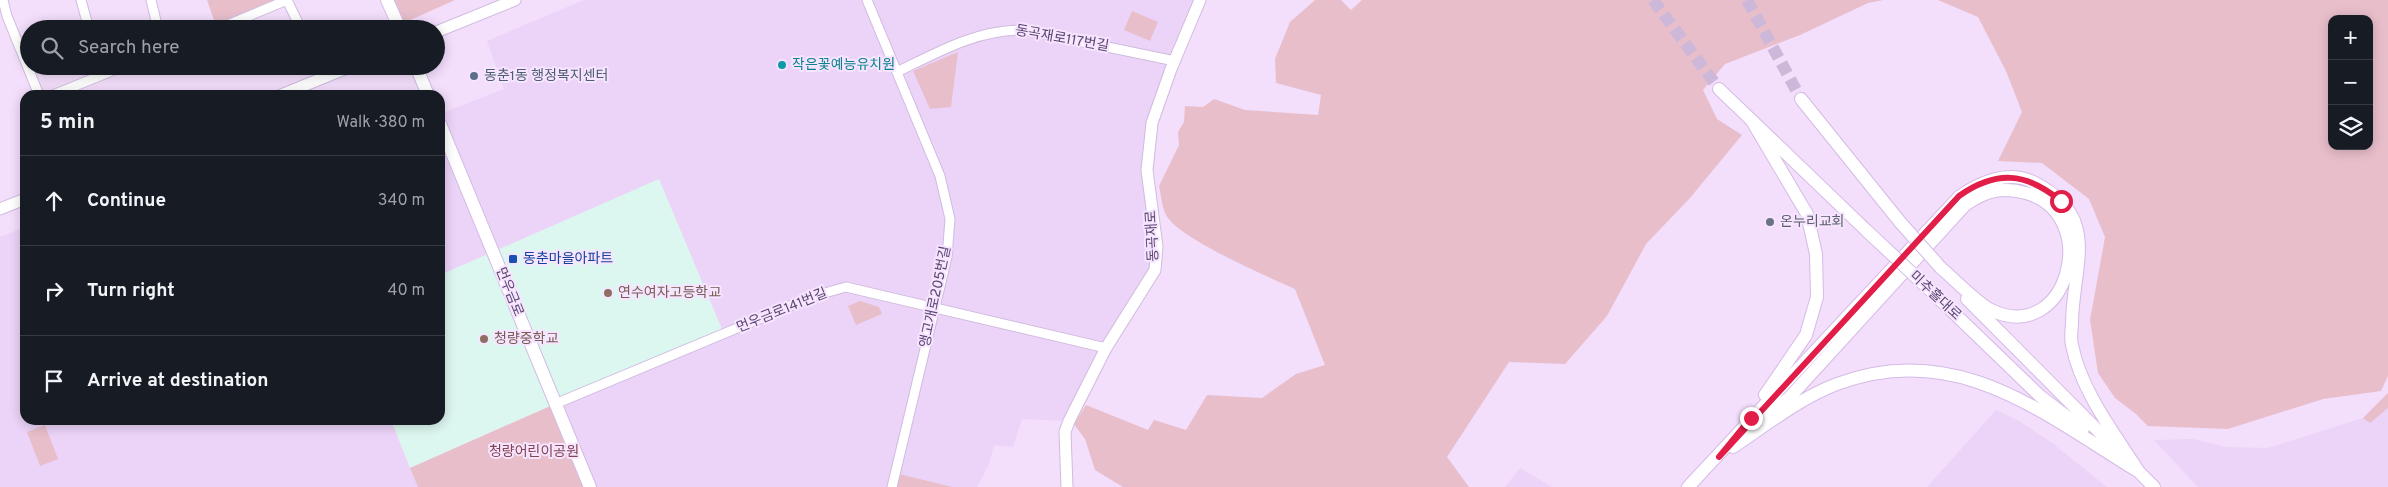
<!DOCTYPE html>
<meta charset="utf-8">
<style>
:root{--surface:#171b24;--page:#242831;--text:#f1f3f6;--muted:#9ea1a6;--line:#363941}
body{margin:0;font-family:Overpass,"Noto Sans KR",sans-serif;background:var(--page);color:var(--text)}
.controls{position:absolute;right:15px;top:15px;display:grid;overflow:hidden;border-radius:10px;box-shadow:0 2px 12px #0003}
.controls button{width:45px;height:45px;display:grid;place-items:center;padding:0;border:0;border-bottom:1px solid var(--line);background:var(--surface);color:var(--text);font:25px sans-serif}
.stop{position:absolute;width:15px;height:15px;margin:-11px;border:4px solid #e11d48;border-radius:50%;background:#fff}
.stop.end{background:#e11d48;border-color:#fff;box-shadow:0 1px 5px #0008}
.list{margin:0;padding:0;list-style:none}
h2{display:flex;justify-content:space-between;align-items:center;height:65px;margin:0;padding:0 20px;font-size:21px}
h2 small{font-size:16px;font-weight:400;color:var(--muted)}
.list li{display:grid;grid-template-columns:32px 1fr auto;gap:15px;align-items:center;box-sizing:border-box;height:90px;padding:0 20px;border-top:1px solid var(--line)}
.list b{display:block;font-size:19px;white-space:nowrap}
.list em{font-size:16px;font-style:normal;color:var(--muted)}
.icon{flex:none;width:28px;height:28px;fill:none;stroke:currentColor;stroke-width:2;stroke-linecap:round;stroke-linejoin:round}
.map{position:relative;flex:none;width:2388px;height:487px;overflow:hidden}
.search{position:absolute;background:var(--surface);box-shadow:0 2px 12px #0003;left:20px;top:20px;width:425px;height:55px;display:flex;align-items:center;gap:12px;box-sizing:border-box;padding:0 18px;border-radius:28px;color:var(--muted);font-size:19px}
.panel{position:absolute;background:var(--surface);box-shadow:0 2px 12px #0003;left:20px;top:90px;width:425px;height:335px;border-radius:15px}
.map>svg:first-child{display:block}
.residential{fill:#ecd3f8}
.education{fill:#dcf7f0}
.green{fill:#e8becb;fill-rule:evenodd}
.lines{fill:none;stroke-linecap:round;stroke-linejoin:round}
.secondary-tunnel{stroke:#cdb8d9;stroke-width:12;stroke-dasharray:12 6;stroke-linecap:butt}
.minor-casing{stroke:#d0bbdf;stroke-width:11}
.tertiary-casing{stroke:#d0bbdf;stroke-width:13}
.secondary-casing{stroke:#d4bbe6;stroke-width:14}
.minor{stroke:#fff;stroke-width:9}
.tertiary{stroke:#fff;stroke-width:11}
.secondary{stroke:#fff;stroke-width:12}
.secondary-bridge-casing{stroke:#d4bbe6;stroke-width:14;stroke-linecap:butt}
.secondary-bridge{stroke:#fff;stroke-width:12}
.route{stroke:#e11d48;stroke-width:6}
.culture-dot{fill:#0f9aa8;stroke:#f7e4ff;stroke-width:2}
.service-dot{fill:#5c6f8a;stroke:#f7e4ff;stroke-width:2}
.worship-dot{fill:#6b7280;stroke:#f7e4ff;stroke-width:2}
.transit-dot{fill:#1a4fb4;stroke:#f7e4ff;stroke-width:2}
.education-dot{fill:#8d6e63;stroke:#f7e4ff;stroke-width:2}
.labels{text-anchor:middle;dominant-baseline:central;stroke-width:4;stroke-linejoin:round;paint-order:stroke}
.street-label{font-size:14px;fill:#5a4771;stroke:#f7e4ff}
.culture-label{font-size:14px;fill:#0d838f;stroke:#f7e4ff;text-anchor:start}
.service-label{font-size:14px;fill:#4e5e75;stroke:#f7e4ff;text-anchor:start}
.worship-label{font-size:14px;fill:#5b616d;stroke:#f7e4ff;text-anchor:start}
.transit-label{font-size:14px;fill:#164399;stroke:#f7e4ff;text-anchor:start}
.education-label{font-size:14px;fill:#785e54;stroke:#f7e4ff;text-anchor:start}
.park-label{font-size:14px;fill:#834550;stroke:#f7e4ff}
</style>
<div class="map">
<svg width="2388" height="487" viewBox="0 0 2388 487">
<rect width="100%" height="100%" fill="#f3defc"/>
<path class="residential" d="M584,0H1200L1152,123L1147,170L1155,270L1069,421L1022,419L1013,447L994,445L989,464L977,487H589L493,253L440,275V114L504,89L487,41Z
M25,227V420H391L418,487H0V237Z
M2388,393V487H2198L2154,440L2193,439L2226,447L2268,448L2363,418Z
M1996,410L2019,421L2052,443L2107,487H1927Z
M1520,468L1552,487H1505Z"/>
<path class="education" d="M659,179L724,334L555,404L410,468L391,420H440V275Z"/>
<path class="green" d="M207,0H287L217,29Z
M387,0H455L399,25Z
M1315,0H1341L1351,10L1362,0H1883L1868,3L1800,35L1725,64L1703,90L1717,119L1742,135L1690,198L1646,244L1607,316L1565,364L1509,362L1447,457L1469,487H1123L1095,470L1085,439L1074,424L1086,405L1148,430L1154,420L1186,430L1207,395L1262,398L1296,374L1325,365L1295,289C1269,277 1179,239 1166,215C1162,207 1161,195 1159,186L1179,145L1178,132L1184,122L1185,106L1203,107L1214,99L1245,110L1318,115L1321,95L1276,83L1275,59L1290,22Z
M1938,0H2388V376L2381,391L2323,399L2228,429L2148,426L2136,414L2115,398L2098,373L2090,320L2105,237L2089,199L2042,163L1998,161L2022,112L2006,71L1978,17ZM2332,19H2369V146H2332Z
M1132,11L1158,22L1150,41L1124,30Z
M958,52L951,107L930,109L913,71Z
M860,301L879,307L882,314L856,325L848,306Z
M2388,393V408L2370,423L2363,418Z
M555,404L590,487H418L410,468Z
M45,425L58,459L40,466L27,432Z
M895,473L952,487H892Z"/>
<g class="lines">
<path class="secondary-tunnel" d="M1653,0L1719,89
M1747,0L1801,99"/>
<defs>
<path id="minor" d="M3,0L7,16L39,95
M81,0L89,29
M151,0L158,29
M287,0L301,29
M867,0L940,176L950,219L947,257L892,487
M218,29L287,0
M320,66L326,77
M897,72C938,52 978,29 1025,30L1175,61
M53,95L124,66
M555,404L814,296L846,287L1106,348"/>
<path id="tertiary" d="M436,32L515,0
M281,95L352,66
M0,209L25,199
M1067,487L1065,432L1069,421L1106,348L1155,270L1157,247L1147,170L1152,123L1171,69L1200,0"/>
<path id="secondary" d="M387,0L400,29
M416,66L428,95
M1719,89L1868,232
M1801,99L1900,222
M1752,121L1807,214L1816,254L1817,297L1806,335L1765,395
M440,124L590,487
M1931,291L2040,396L2083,429
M1967,299L2154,487
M1753,428L1789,398L1965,205C1985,191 2002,186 2026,193C2103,214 2068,347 1991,310C1977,303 1954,279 1941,268
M1733,447C1766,425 1800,398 1837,384C1955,340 2040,411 2136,470
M1688,487L1959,197C1980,182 2008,170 2033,182C2102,216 2073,264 2072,322C2072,329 2070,338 2072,345C2081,391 2114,433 2139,472"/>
</defs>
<use href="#minor" class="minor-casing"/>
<use href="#tertiary" class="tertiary-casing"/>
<use href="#secondary" class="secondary-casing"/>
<use href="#minor" class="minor"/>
<use href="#tertiary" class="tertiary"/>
<use href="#secondary" class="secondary"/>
<defs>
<path id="secondary-bridge" d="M1900,222L1941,268
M1868,232L1931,291"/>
</defs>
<use href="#secondary-bridge" class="secondary-bridge-casing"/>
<use href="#secondary-bridge" class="secondary-bridge"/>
</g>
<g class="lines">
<path class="route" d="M1751,418L1719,457L1959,196C1996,170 2026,172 2061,201"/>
</g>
<circle class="culture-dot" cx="782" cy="65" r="5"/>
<circle class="service-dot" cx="474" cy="76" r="5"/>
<circle class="worship-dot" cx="1770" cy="222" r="5"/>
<rect class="transit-dot" x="508" y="254" width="10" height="10" rx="2.5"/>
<g class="education-dot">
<circle cx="608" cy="293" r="5"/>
<circle cx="484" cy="339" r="5"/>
</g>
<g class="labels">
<g class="street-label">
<text transform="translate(1062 39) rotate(10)">동곡재로117번길</text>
<text transform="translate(1153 236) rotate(-93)">동곡재로</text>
<text transform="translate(509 292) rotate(68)">먼우금로</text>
<text transform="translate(1935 296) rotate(43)">미추홀대로</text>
<text transform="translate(936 297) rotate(-78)">앵고개로205번길</text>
<text transform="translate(782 311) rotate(-22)">먼우금로141번길</text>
</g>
<g class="culture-label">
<text x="792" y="65">작은꽃예능유치원</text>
</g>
<g class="service-label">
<text x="484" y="76">동춘1동 행정복지센터</text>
</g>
<g class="worship-label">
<text x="1780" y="222">온누리교회</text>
</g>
<g class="transit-label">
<text x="523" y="259">동춘마을아파트</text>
</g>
<g class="education-label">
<text x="618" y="293">연수여자고등학교</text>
<text x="494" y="339">청량중학교</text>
</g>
<g class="park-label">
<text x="534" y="452">청량어린이공원</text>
</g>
</g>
</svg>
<div class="controls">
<button>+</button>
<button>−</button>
<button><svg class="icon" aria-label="layers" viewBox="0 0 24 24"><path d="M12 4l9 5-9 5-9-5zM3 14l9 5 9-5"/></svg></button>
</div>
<div class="stop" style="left:2061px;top:201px"></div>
<div class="stop end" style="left:1751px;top:418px"></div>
<div class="search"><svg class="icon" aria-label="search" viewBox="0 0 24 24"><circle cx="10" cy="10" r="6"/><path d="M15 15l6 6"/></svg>Search here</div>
<section class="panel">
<h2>5 min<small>Walk · 380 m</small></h2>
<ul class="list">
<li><svg class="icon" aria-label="ahead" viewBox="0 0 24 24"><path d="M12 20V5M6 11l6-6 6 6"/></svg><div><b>Continue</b></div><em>340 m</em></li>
<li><svg class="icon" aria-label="right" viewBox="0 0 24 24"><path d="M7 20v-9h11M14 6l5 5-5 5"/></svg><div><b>Turn right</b></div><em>40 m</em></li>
<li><svg class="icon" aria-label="arrive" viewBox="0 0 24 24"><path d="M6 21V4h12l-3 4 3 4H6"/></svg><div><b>Arrive at destination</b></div></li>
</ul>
</section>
</div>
